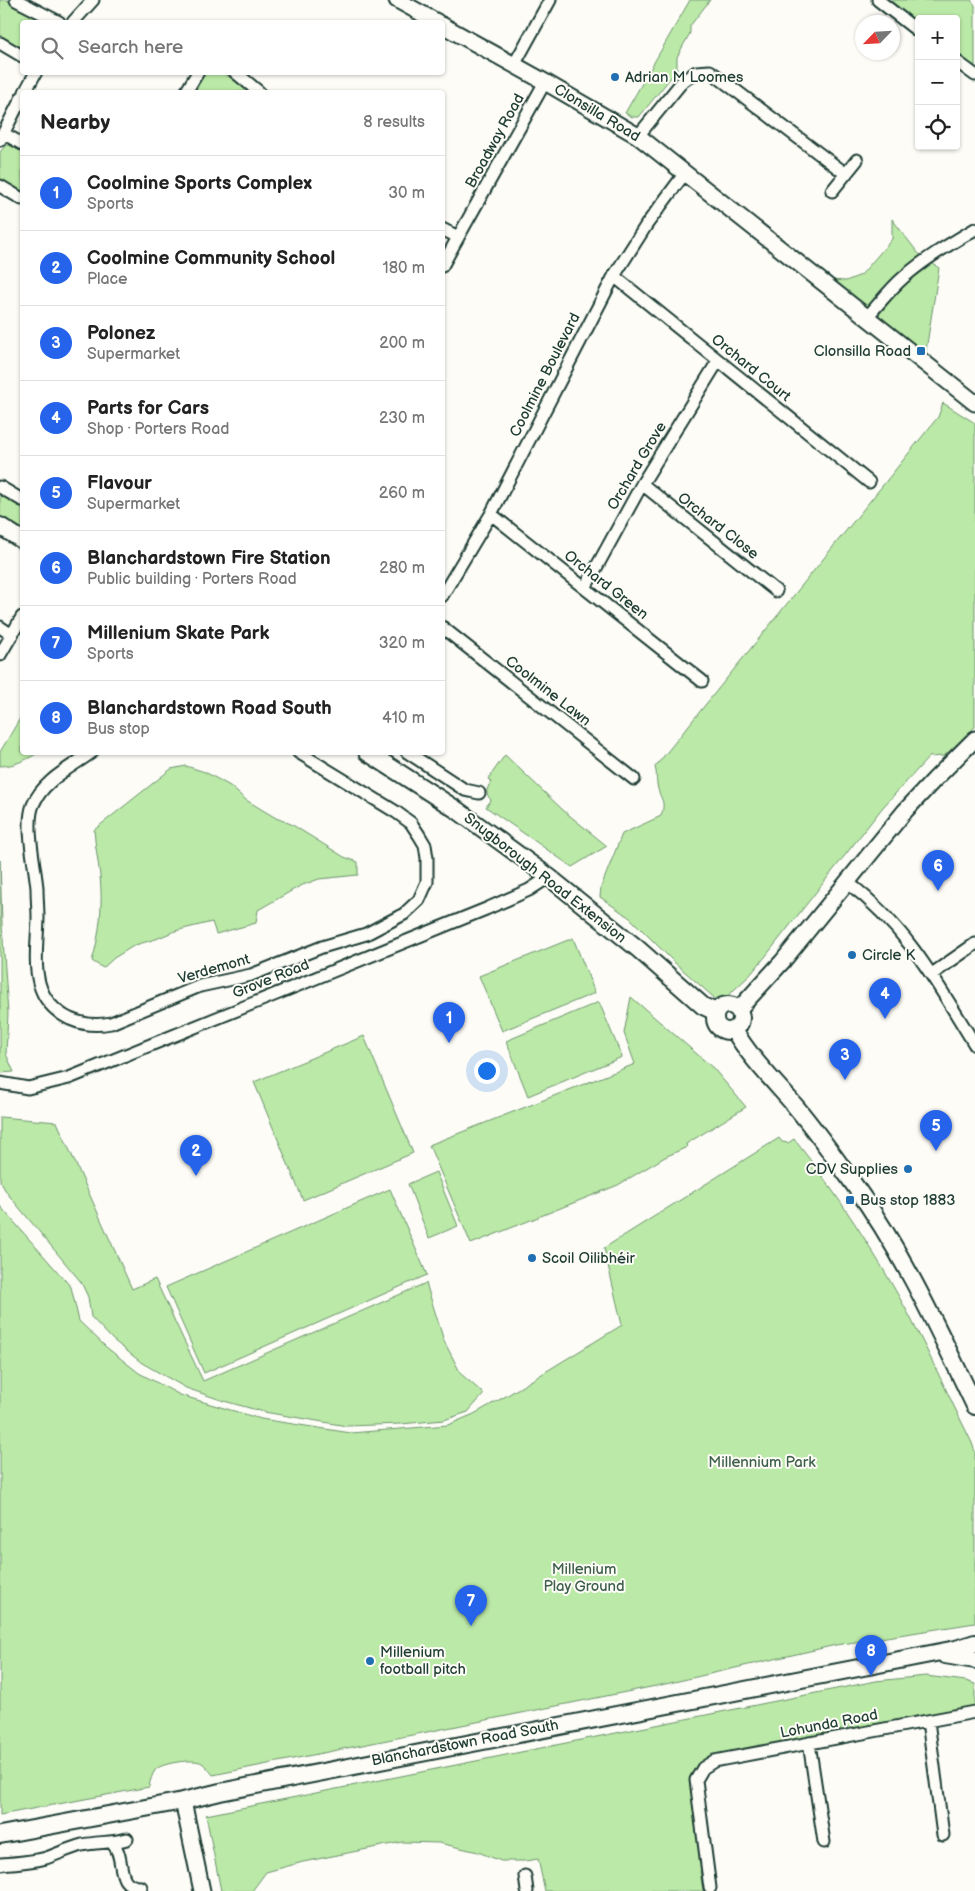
<!DOCTYPE html>
<meta charset="utf-8">
<style>
:root{--surface:#fff;--page:#f2f2f2;--text:#222;--muted:#767676;--line:#e0e0e0;--accent:#2563eb}
body{margin:0;font-family:"Balsamiq Sans",sans-serif;background:var(--page);color:var(--text)}
.controls{position:absolute;right:15px;top:15px;display:grid;overflow:hidden;border-radius:5px;box-shadow:0 1px 4px #0004}
.controls button{width:45px;height:45px;display:grid;place-items:center;padding:0;border:0;border-bottom:1px solid var(--line);background:var(--surface);color:var(--text);font:25px sans-serif}
.compass{position:absolute;left:855px;top:15px;width:45px;height:45px;border-radius:50%;background:var(--surface);box-shadow:0 1px 4px #0004;rotate:245deg}
.you{position:absolute;left:486px;top:1070px;width:18px;height:18px;margin:-12px;border:4px solid #fff;border-radius:50%;background:#1a73e8;box-shadow:0 0 0 8px #1a73e833}
.badge{display:grid;place-items:center;width:32px;height:32px;border-radius:50%;background:var(--accent);color:#fff;font-size:16px;font-weight:700}
.pin{position:absolute;translate:-50% -41px;filter:drop-shadow(0 1px 2px #0008)}
.pin::after{content:'';position:absolute;top:26px;width:18px;height:15px;background:inherit;clip-path:polygon(0 0,100% 0,50% 100%)}
.list{margin:0;padding:0;list-style:none}
h2{display:flex;justify-content:space-between;align-items:center;height:65px;margin:0;padding:0 20px;font-size:21px}
h2 small{font-size:16px;font-weight:400;color:var(--muted)}
.list li{display:grid;grid-template-columns:32px 1fr auto;gap:15px;align-items:center;box-sizing:border-box;height:75px;padding:0 20px;border-top:1px solid var(--line)}
.list b{display:block;font-size:19px;white-space:nowrap}
.list p{margin:0;font-size:16px;white-space:nowrap;color:var(--muted)}
.list em{font-size:16px;font-style:normal;color:var(--muted)}
.icon{flex:none;width:28px;height:28px;fill:none;stroke:currentColor;stroke-width:2;stroke-linecap:round;stroke-linejoin:round}
.map{position:relative;flex:none;width:975px;height:1891px;overflow:hidden}
.search{position:absolute;background:var(--surface);box-shadow:0 1px 4px #0004;left:20px;top:20px;width:425px;height:55px;display:flex;align-items:center;gap:12px;box-sizing:border-box;padding:0 18px;border-radius:5px;color:var(--muted);font-size:19px}
.panel{position:absolute;background:var(--surface);box-shadow:0 1px 4px #0004;left:20px;top:90px;width:425px;height:665px;border-radius:5px}
.map>svg:first-child{display:block}
.green{fill:#bbe9a7;stroke:#6d936e}
.lines{fill:none;stroke-linecap:round;stroke-linejoin:round}
.minor-casing{stroke:#1f3d34;stroke-width:15}
.tertiary-casing{stroke:#1f3d34;stroke-width:19}
.secondary-casing{stroke:#1f3d34;stroke-width:20}
.minor{stroke:#fdfcf7;stroke-width:11}
.tertiary{stroke:#fdfcf7;stroke-width:15}
.secondary{stroke:#fdfcf7;stroke-width:16}
.poi-dot{fill:#1f6fb2;stroke:#fdfcf7;stroke-width:2}
.labels{text-anchor:middle;dominant-baseline:central;stroke-width:4;stroke-linejoin:round;paint-order:stroke}
.poi-label{font-size:15px;fill:#1f3d34;stroke:#fdfcf7;text-anchor:start}
.street-label{font-size:15px;fill:#1f3d34;stroke:#fdfcf7}
.park-label{font-size:15px;fill:#3e5f4b;stroke:#fdfcf7}
</style>
<div class="map">
<svg width="975" height="1891" viewBox="0 0 975 1891">
<rect width="100%" height="100%" fill="#fdfcf7"/>
<filter id="ink" filterUnits="userSpaceOnUse"><feTurbulence type="fractalNoise" baseFrequency=".02" numOctaves="2"/><feDisplacementMap in="SourceGraphic" scale="10" xChannelSelector="R" yChannelSelector="G"/><feConvolveMatrix kernelMatrix="1 2 1 2 8 2 1 2 1" color-interpolation-filters="sRGB"/></filter>
<g filter="url(#ink)">
<path class="green" d="M0,0H8L50,22H22V52L0,37Z
M690,0H710L690,26V33L677,57V70L639,117H632L625,113Z
M888,0H971L975,5V68L956,53V19H919V24Z
M205,72L224,73L249,92H191Z
M10,144L22,149V193L0,179V152L5,146Z
M892,219L918,253L939,268L925,357L831,280L846,281L861,275L892,239Z
M943,403L975,423V727L944,756L929,757L883,807L765,957L750,975L720,1003L675,963L630,918L600,897L601,887L622,834L661,816C667,799 659,800 657,784C656,778 657,773 655,767L938,417Z
M0,495L22,508V530L0,517Z
M22,715V752L38,753C26,760 14,766 0,766V752Z
M505,755L564,811L607,846L572,867L486,807L491,800C485,793 486,790 491,782L488,779Z
M186,766L205,772L230,786L246,800L276,818L291,824L344,857L358,862V875L319,879L300,886L258,910L256,923L216,934L212,922L175,931L156,939L135,945L114,958L103,968L92,961C100,934 103,905 100,876C98,860 95,845 94,830L171,769Z
M0,860L2,924L8,1013L6,1054L14,1072L0,1073Z
M573,938L595,993L502,1031L479,976Z
M631,997L713,1068L746,1107L686,1144L687,1147L665,1157L618,1185L471,1244L429,1145L635,1064L624,1033Z
M599,1002L622,1057L528,1096L506,1041Z
M364,1036L413,1153L303,1200L254,1082Z
M0,1117L57,1122L132,1289L155,1279L203,1381L426,1283L444,1341L461,1374L484,1394L468,1412L444,1420L401,1424L347,1426L264,1412L224,1401L186,1388L142,1363L113,1340L91,1317L88,1297L81,1282L7,1193L0,1181Z
M779,1138L782,1142L788,1143L794,1139C837,1193 875,1252 908,1313C930,1355 950,1399 972,1443L975,1452V1623L836,1645L661,1685L213,1775C210,1771 206,1766 202,1763C194,1758 163,1763 156,1769C152,1774 150,1781 149,1787L0,1815V1206L71,1287L79,1321L106,1347L139,1373L180,1395L261,1419L351,1433L448,1425L474,1414L506,1396L622,1325L604,1248Z
M436,1172L458,1226L429,1238L408,1184Z
M390,1189L427,1275L204,1373L166,1287Z
M926,1676L966,1681L975,1684V1707L704,1760C696,1765 693,1774 691,1783L702,1869L700,1871L703,1891H545L538,1859L525,1861H501L478,1852L439,1843L402,1842L303,1862L266,1872L252,1891H221L206,1815L876,1681Z"/>
<g class="lines">
<defs>
<path id="minor" d="M16,0L59,22
M878,0L919,32
M73,22L93,0
M0,43L22,56
M956,61L975,75
M514,65L550,0
M235,72L259,92
M25,92L36,72
M186,92L198,72
M3,133L22,144
M638,136L682,82L696,72L710,71L846,174
M0,140L22,97
M0,186L22,199
M832,191L857,160
M442,229L458,237
M442,266L545,82
M614,276L869,482
M867,317C879,304 890,289 904,277C926,258 950,244 975,229
M642,484L776,591
M0,487L22,500
M491,514L702,681
M585,588L642,484L718,361
M442,596L491,514L614,276L647,224L685,173
M0,627L12,635
M442,627L634,779
M0,655L22,617
M92,752C72,767 43,780 33,805C25,825 35,865 37,888C37,898 38,908 38,918C37,957 27,998 70,1019C84,1025 97,1026 111,1023L200,986L251,975L322,947L366,934L404,914L419,900L427,882V858L425,845L419,835L411,823L396,812L298,752
M407,752L465,790L479,793
M847,882C907,927 937,983 975,1045
M932,974L975,944
M0,1083L28,1088L69,1078L486,909L529,890L549,877
M928,1721L943,1835
M809,1743L824,1842
M112,1843C127,1856 113,1887 141,1887
M0,1864C15,1863 31,1862 46,1858C58,1854 70,1848 82,1845C98,1842 112,1843 127,1839
M525,1876L527,1891
M710,1888L696,1780L703,1768L714,1761L975,1712"/>
<path id="tertiary" d="M397,0L437,22
M442,25L545,82L638,136L975,403
M738,1010L782,962L905,811L934,780L975,739
M183,1801L202,1891"/>
<path id="secondary" d="M0,526L22,540
M367,752L457,810L549,877L637,948L703,1006L716,1012
M715 1018a13 13 0 1 1 26 0a13 13 0 1 1-26 0Z
M734,1030C750,1058 775,1082 796,1107C817,1132 836,1159 855,1186C904,1254 939,1331 975,1406
M945,1655L975,1660
M0,1835L183,1801L220,1792L956,1649L975,1643"/>
</defs>
<use href="#minor" class="minor-casing"/>
<use href="#tertiary" class="tertiary-casing"/>
<use href="#secondary" class="secondary-casing"/>
<use href="#minor" class="minor"/>
<use href="#tertiary" class="tertiary"/>
<use href="#secondary" class="secondary"/>
</g>
</g>
<g class="poi-dot">
<circle cx="615" cy="77" r="5"/>
<rect x="916" y="346" width="10" height="10" rx="2.5"/>
<circle cx="852" cy="955" r="5"/>
<circle cx="908" cy="1169" r="5"/>
<rect x="845" y="1195" width="10" height="10" rx="2.5"/>
<circle cx="532" cy="1258" r="5"/>
<circle cx="370" cy="1661" r="5"/>
</g>
<g class="labels">
<g class="poi-label">
<text x="625" y="77">Adrian M Loomes</text>
<text x="911" y="351" text-anchor="end">Clonsilla Road</text>
<text x="862" y="955">Circle K</text>
<text x="898" y="1169" text-anchor="end">CDV Supplies</text>
<text x="860" y="1200">Bus stop 1883</text>
<text x="542" y="1258">Scoil Oilibhéir</text>
<text x="380" y="1652">Millenium<tspan x="380" dy="17">football pitch</tspan></text>
</g>
<g class="street-label">
<text transform="translate(597 113) rotate(31)">Clonsilla Road</text>
<text transform="translate(495 141) rotate(-61)">Broadway Road</text>
<text transform="translate(751 368) rotate(39)">Orchard Court</text>
<text transform="translate(545 375) rotate(-63)">Coolmine Boulevard</text>
<text transform="translate(637 466) rotate(-59)">Orchard Grove</text>
<text transform="translate(718 526) rotate(38)">Orchard Close</text>
<text transform="translate(606 585) rotate(38)">Orchard Green</text>
<text transform="translate(548 691) rotate(38)">Coolmine Lawn</text>
<text transform="translate(545 878) rotate(38)">Snugborough Road Extension</text>
<text transform="translate(214 969) rotate(-16)">Verdemont</text>
<text transform="translate(271 979) rotate(-22)">Grove Road</text>
<text transform="translate(829 1724) rotate(-11)">Lohunda Road</text>
<text transform="translate(465 1743) rotate(-11)">Blanchardstown Road South</text>
</g>
<g class="park-label">
<text x="762" y="1462">Millennium Park</text>
<text x="584" y="1569">Millenium<tspan x="584" dy="17">Play Ground</tspan></text>
</g>
</g>
</svg>
<div class="controls">
<button>+</button>
<button>−</button>
<button><svg class="icon" aria-label="locate" viewBox="0 0 24 24"><circle cx="12" cy="12" r="6"/><path d="M12 2v4M12 18v4M2 12h4M18 12h4"/></svg></button>
</div>
<svg class="compass" viewBox="-18 -18 36 36"><path d="M0-13l5 13h-10z" fill="#e53935"/><path d="M0 13l5-13h-10z" fill="#767676"/></svg>
<div class="you"></div>
<div class="pin badge" style="left:449px;top:1043px">1</div>
<div class="pin badge" style="left:196px;top:1176px">2</div>
<div class="pin badge" style="left:845px;top:1080px">3</div>
<div class="pin badge" style="left:885px;top:1019px">4</div>
<div class="pin badge" style="left:936px;top:1151px">5</div>
<div class="pin badge" style="left:938px;top:891px">6</div>
<div class="pin badge" style="left:471px;top:1626px">7</div>
<div class="pin badge" style="left:871px;top:1676px">8</div>
<div class="search"><svg class="icon" aria-label="search" viewBox="0 0 24 24"><circle cx="10" cy="10" r="6"/><path d="M15 15l6 6"/></svg>Search here</div>
<section class="panel">
<h2>Nearby<small>8 results</small></h2>
<ul class="list">
<li><span class="badge">1</span><div><b>Coolmine Sports Complex</b><p>Sports</p></div><em>30 m</em></li>
<li><span class="badge">2</span><div><b>Coolmine Community School</b><p>Place</p></div><em>180 m</em></li>
<li><span class="badge">3</span><div><b>Polonez</b><p>Supermarket</p></div><em>200 m</em></li>
<li><span class="badge">4</span><div><b>Parts for Cars</b><p>Shop · Porters Road</p></div><em>230 m</em></li>
<li><span class="badge">5</span><div><b>Flavour</b><p>Supermarket</p></div><em>260 m</em></li>
<li><span class="badge">6</span><div><b>Blanchardstown Fire Station</b><p>Public building · Porters Road</p></div><em>280 m</em></li>
<li><span class="badge">7</span><div><b>Millenium Skate Park</b><p>Sports</p></div><em>320 m</em></li>
<li><span class="badge">8</span><div><b>Blanchardstown Road South</b><p>Bus stop</p></div><em>410 m</em></li>
</ul>
</section>
</div>
